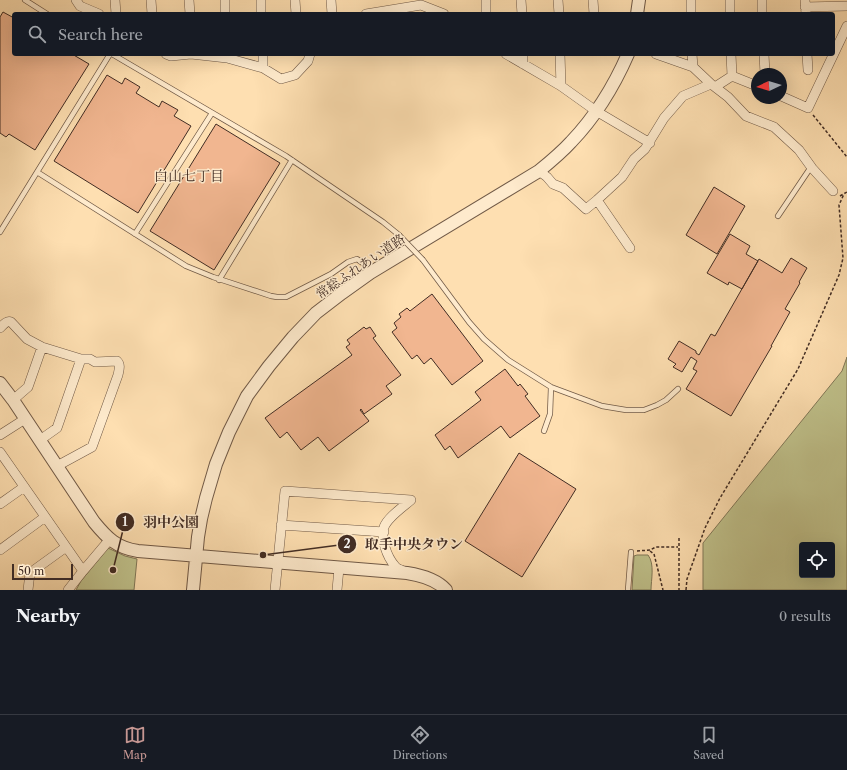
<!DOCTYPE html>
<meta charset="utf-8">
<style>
:root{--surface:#171b24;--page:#242831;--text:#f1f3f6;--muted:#9ea1a6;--line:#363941;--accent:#c59692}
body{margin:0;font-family:"Libre Caslon Text","Noto Serif JP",serif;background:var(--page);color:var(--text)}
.controls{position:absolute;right:12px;bottom:12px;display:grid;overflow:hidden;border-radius:4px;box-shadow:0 4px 16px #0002}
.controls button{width:36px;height:36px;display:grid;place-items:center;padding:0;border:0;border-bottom:1px solid var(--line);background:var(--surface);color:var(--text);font:20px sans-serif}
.compass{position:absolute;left:751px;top:68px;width:36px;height:36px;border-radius:50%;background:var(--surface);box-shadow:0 4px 16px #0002;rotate:266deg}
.scale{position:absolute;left:12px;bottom:10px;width:61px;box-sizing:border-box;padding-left:4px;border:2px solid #422d24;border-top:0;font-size:11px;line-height:14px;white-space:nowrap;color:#422d24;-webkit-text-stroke:3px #feeacc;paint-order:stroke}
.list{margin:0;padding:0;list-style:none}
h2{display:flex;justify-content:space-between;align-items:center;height:52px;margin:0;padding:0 16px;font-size:17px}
h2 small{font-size:13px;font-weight:400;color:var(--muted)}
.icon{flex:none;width:22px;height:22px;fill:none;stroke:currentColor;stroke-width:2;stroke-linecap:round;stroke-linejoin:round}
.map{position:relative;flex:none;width:847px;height:590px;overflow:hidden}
.search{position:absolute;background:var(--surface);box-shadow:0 4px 16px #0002;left:12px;right:12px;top:12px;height:44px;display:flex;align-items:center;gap:10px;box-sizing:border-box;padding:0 14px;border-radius:4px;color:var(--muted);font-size:15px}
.sheet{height:124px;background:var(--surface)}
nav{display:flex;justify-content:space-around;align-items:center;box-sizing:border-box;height:56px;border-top:1px solid var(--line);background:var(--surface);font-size:11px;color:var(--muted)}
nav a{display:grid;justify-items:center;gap:2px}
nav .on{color:var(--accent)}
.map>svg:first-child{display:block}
.green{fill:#c0c28c;stroke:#817858;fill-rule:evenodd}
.building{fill:#f1b690;stroke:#422d24}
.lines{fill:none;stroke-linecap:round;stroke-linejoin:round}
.service-casing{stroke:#715a47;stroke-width:6}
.minor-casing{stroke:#715a47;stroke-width:10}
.tertiary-casing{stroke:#715a47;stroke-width:14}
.path{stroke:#422d24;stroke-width:1.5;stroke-dasharray:3 2;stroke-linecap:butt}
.service{stroke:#feeacc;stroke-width:4.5}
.minor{stroke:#feeacc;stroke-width:9}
.tertiary{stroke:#feeacc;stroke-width:12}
.service-bridge-casing{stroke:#715a47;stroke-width:6;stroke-linecap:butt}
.service-bridge{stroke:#feeacc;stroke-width:4.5}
.labels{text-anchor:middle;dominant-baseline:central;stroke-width:3;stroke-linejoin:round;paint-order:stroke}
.street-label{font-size:13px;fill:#422d24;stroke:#feeacc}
.neighbourhood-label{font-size:14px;fill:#422d24;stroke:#feeacc}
.leader{fill:none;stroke:#422d24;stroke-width:1.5}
.callout-dot{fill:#422d24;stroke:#feeacc;stroke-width:1.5}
.mark-label{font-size:12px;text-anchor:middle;font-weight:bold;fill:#fff}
.callout-label{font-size:14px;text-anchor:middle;font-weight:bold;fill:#422d24;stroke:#feeacc;stroke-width:3;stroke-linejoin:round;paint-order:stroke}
</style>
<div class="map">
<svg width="847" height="590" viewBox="0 0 847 590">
<rect width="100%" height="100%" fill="#fedfb1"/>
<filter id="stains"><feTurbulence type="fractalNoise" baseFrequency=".005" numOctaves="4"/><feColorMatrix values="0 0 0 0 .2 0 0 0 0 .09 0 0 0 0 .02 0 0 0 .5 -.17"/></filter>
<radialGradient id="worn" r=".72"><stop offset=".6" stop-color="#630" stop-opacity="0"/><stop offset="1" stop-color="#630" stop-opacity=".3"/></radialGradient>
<path class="green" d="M847,357V590H703V543L842,371ZM802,545H832V575H802Z
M108,548L125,556L137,559L134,590H76L81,581Z
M637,555H648C655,564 651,580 651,590H632L634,556Z"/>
<path class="building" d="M3,12L14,18V54H72L89,64L35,150L9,134L6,137L0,133V17Z
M107,75L122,84L125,78L140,87L136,93L159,107L162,101L178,110L174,116L191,126L138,213L54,161Z
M216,124L280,163L214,270L150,231Z
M714,187L745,206L717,254L686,235Z
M730,234L750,246L746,254L758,261L742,289L729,282L728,285L707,273Z
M791,258L807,268L799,282L800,283L785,309L790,312L771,346H772L731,416L686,389L697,371L693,369L697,361L691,357L682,372L673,367L676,364L668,359L679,341L696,351V353L699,355L711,334L715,336L759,259L782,273Z
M432,294L483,361L452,385L431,358L424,364L417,355L412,359L392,332L397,328L394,323L401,317L399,314L407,308L410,311Z
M364,327L366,329L370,327L376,336L373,338L401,375L386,386L392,394L364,414L361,409L360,410L369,421L329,451L318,437L301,450L287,432L280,438L265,418L352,355L346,347L350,344L347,340Z
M505,369L518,386L520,384L528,394L525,396L540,416L510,438L501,426L458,458L450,446L445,450L435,435L481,400L475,392Z
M519,453L576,489L522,577L465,541Z"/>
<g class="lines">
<defs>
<path id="service" d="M25,0L47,14
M112,54L286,156L383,222L399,235
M37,172L186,266L213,277L271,296L277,297H286L331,274L348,262L357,259L364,264L369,272
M778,216L811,167
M0,232L110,54
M135,234L212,113
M423,260L469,322L484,339L508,360L551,387L602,406L626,410H644L657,405L666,400L678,389
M219,280L292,160
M544,431L550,414L551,387
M628,590L631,552"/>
<path id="minor" d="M76,0L80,6L99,14
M115,0L116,14
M151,0L152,14
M189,0L190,14
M225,0V14
M261,0V14
M295,0L296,14
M331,0L332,14
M486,0V14
M521,0L522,14
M558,0L559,14
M593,0L594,14
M691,0V14
M730,0V14
M762,0V14
M805,0L806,14
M805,7L847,6
M366,14L421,5L444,14
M166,54L171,56L191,54L227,58L263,68L281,79L295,75L308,61L310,54
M263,54V68
M506,54L561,86L596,111L650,143
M523,54V64
M560,54L561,86
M656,54L693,67L711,84
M692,54L693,67
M731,54L732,76
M764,54L765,74
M807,54L808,70
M732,76L757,86
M715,87L728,97L746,116L774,127L799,150L812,168L833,191
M781,96L808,108L847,26
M539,171L547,177L553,184L563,188L586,209L597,200L622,177L634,159L645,149L664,118L683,96L711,84L715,87L732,76
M597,200L630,248
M0,328C3,325 7,320 11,322L27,339L42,347L81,359H90L95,362L117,361C121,365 119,370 118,375L92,447L57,466
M13,400L28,387L42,347
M0,435L25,419
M40,440L57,428L81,359
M0,452L83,571
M0,504L24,487
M281,525L384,532
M0,550L45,517
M406,572C402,570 397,569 395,566C387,557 380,538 384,527C388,517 403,507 411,500
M28,590L30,573L66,547
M68,590L83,571L110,539
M275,590L285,491L411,500
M337,590L339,568"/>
<path id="tertiary" d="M637,14L639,0
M0,383L13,400L94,522C107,538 117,548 138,551L407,573C420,575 437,580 446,590
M193,590L198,537L201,519L206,498L216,464L229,432L247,396L269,366L293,337L316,313L342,293L370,273L539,171C550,162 561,153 571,142C595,117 614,86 628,54"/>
</defs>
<use href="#service" class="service-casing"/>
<use href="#minor" class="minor-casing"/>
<use href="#tertiary" class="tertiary-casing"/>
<path class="path" d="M813,115L847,157
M840,196L847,192
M679,538V590
M637,551L650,550L656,547H678
M650,551L654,554L663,590
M686,590L687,579L705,528L720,498L798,369L839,275L843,258L839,205L844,194"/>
<use href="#service" class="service"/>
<use href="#minor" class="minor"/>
<use href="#tertiary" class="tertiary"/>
<defs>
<path id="service-bridge" d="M399,235L423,260"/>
</defs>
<use href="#service-bridge" class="service-bridge-casing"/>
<use href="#service-bridge" class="service-bridge"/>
</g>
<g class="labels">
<g class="street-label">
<text transform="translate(360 266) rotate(-34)">常総ふれあい道路</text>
</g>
<g class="neighbourhood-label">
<text x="189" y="176">白山七丁目</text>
</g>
</g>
<path class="leader" d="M113 570L125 522M263 555L347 544"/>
<g class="callout-dot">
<circle cx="113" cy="570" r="4"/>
<circle cx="263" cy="555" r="4"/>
<circle cx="125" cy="522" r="10"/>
<circle cx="347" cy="544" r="10"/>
</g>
<g class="mark-label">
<text x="125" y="526">1</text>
<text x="347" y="548">2</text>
</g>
<g class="callout-label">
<text x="171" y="527">羽中公園</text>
<text x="414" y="549">取手中央タウン</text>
</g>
<rect width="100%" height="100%" filter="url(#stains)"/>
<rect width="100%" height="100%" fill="url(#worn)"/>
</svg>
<div class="controls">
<button><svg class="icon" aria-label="locate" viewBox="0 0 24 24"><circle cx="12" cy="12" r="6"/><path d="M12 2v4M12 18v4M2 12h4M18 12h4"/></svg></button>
</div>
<svg class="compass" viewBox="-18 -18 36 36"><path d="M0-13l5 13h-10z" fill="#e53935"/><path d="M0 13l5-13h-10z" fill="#9ea1a6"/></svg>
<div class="scale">50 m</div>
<div class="search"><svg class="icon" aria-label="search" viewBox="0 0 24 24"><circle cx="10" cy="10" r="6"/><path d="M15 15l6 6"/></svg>Search here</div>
</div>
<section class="sheet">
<h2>Nearby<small>0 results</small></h2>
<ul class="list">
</ul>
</section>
<nav>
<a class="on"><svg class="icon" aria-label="map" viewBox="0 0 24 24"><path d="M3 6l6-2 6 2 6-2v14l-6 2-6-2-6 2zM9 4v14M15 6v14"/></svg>Map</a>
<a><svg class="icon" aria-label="directions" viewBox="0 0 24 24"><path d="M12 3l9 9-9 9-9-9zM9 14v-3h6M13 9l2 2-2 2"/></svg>Directions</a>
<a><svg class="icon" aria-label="saved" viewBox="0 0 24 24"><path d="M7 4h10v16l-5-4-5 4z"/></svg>Saved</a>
</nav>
